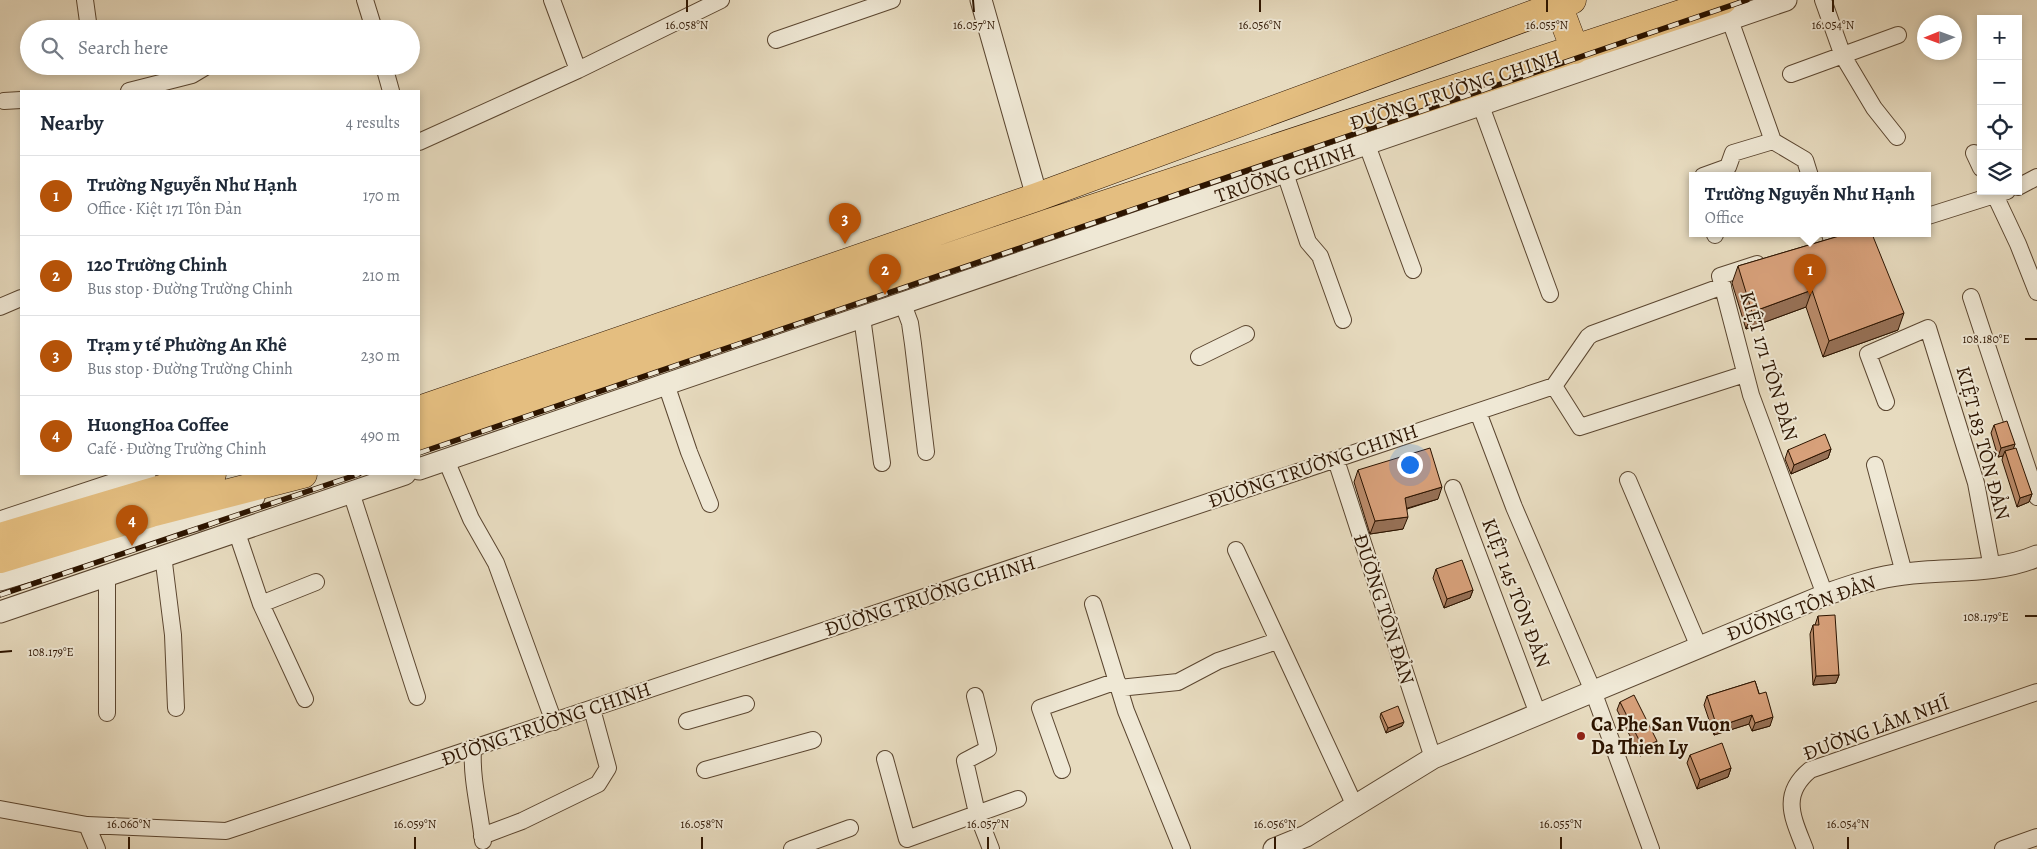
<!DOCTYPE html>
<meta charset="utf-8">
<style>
:root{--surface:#fff;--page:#f6f6f7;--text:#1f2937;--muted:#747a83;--line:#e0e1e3;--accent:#b45309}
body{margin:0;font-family:Alegreya,serif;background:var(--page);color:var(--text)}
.controls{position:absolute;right:15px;top:15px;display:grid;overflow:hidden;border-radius:0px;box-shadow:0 2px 8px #0003}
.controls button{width:45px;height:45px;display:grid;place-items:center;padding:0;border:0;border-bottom:1px solid var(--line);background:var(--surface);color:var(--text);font:25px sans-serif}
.compass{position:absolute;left:1917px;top:15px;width:45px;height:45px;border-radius:50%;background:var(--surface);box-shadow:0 2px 8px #0003;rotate:269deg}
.you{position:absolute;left:1409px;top:464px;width:18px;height:18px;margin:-12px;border:4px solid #fff;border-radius:50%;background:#1a73e8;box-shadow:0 0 0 8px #1a73e833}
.badge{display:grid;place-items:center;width:32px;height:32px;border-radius:50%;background:var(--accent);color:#fff;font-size:16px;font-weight:700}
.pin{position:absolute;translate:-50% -41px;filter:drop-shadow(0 1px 2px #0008)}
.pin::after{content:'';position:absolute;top:26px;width:18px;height:15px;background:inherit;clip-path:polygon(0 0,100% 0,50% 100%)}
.popup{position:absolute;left:1689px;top:172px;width:242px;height:65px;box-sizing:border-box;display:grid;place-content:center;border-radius:0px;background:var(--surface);filter:drop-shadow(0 1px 4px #0005);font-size:16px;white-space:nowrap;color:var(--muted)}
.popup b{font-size:19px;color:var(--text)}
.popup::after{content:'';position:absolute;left:50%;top:100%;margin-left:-10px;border:10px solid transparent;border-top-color:var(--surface)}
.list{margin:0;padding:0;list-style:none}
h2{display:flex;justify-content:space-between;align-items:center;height:65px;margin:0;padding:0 20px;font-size:21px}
h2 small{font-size:16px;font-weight:400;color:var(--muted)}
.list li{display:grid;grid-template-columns:32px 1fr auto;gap:15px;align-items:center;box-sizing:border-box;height:80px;padding:0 20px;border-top:1px solid var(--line)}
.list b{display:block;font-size:19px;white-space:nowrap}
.list p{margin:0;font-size:16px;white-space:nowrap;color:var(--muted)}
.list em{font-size:16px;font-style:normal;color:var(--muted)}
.icon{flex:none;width:28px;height:28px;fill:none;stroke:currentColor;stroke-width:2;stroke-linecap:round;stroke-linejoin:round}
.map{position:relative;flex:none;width:2037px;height:849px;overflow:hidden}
.search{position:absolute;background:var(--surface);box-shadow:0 2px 8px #0003;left:20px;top:20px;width:400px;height:55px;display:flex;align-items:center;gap:12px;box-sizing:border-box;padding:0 18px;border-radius:28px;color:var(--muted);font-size:19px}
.panel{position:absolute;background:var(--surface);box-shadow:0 2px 8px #0003;left:20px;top:90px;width:400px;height:385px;border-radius:0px}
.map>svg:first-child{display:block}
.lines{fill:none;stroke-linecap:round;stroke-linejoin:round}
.minor-casing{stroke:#5b4630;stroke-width:18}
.tertiary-casing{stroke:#5b4630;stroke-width:23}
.trunk-casing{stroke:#2c1400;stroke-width:29}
.minor{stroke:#efe8d5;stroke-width:16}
.tertiary{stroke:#efe8d5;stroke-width:21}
.trunk{stroke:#e4be80;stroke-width:28}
.rail-casing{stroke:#2c1400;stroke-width:5.5}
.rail{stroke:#efe8d5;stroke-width:4;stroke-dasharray:11;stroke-linecap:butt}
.wall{fill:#b98a69;stroke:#2c1400}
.shaded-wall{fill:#967055;stroke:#2c1400}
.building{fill:#d7a07a;stroke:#2c1400}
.ticks{fill:none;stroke:#2c1400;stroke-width:2}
.poi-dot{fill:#8f2418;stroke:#efe8d5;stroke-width:2}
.labels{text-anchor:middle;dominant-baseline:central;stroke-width:4;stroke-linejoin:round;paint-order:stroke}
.street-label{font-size:20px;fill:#2c1400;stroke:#efe8d5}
.poi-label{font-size:20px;font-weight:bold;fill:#2c1400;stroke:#efe8d5;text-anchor:start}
.ticks-label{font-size:12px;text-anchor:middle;fill:#2c1400;stroke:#efe8d5;stroke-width:4;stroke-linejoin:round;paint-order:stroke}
</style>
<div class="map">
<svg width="2037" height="849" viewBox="0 0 2037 849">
<rect width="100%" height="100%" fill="#e7dbbf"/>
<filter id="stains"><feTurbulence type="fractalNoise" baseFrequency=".004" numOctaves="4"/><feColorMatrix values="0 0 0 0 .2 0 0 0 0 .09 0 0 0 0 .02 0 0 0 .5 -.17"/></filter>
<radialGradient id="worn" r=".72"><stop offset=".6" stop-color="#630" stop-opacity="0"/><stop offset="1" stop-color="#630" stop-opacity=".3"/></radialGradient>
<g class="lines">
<defs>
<path id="minor" d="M85,0L89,29
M365,0L374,29
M552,0L578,70
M1823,0L1843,56L1874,108L1897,137
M1730,20L1773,141L1805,160L1810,176
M776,40L892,0
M384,66L391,91
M1791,74L1898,35
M129,91L192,75L207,66
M4,101L21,100
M1481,106L1550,294
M419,142L578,70L721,0
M1367,145L1413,270
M1974,153L1981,168
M1285,173L1308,242L1320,256L1343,320
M1703,176L1728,167L1733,153L1773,141
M2018,187L2037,177
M1993,191L2018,244L2037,292
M1928,216L2007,191
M1715,234V235
M1830,234L1832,241
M1757,264L1720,276L1751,395L1825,595
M1971,297L2037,497
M903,304L910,323L913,344L926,452
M0,307L21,298
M862,317L882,463
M1199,357L1246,334
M666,384L689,452L710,504
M1554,386L1588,337L1592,334L1723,286
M1886,402L1868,354L1928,328L1976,483L1992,568
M1478,412L1514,507L1593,691L1651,849
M446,460L471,519L496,563L554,722
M1336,460L1433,758
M1875,465L1904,573
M1628,480L1699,647
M1453,488L1538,714
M351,492L417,697
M236,530L261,604L305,699
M1236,550L1355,806
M163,555L173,635L176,708
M261,604L316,582
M1093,604L1126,711L1182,849
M1119,688L1178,682L1218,661L1277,641
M975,696L988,749L965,761L977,813L991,849
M107,713V574
M687,721L746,704
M473,749C471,779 480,811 483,841
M885,759L907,839L1018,799
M705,770L813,740
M1062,770L1040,708L1117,681
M0,809L87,825L226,831L1554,386L1580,427L1745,374
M87,825L97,849
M482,836L522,821L598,784L608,768L592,709
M792,849L850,828
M1805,849C1793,818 1780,795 1810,770L2037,692
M2003,849L2037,837"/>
<path id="tertiary" d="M981,0L1037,197
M419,469L1786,0
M0,522L145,474
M0,580L197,520L254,497
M0,612L405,474
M1274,849L1306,836L1433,758L1825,595C1851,586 1876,577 1904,574C1948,568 1995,574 2037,556"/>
<path id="trunk" d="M1558,5L1575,50
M419,410L1037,197L1572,0
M419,437L1049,223L1723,0
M0,537L212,474
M0,559L151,513L303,474"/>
</defs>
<use href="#minor" class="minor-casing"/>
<use href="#tertiary" class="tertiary-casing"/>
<use href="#trunk" class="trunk-casing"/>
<use href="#minor" class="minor"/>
<use href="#tertiary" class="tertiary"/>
<use href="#trunk" class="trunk"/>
<defs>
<path id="rail" d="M419,453L1747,0
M0,595L359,474"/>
</defs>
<use href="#rail" class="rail-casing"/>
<use href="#rail" class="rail"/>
</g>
<path class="wall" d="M1846,234L1898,330L1823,357L1806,307L1746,329L1732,283L1738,266Z
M1994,425L2015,444L2013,448L2032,494L2029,502L2017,507L2002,460L2003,456L1998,457L1991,433Z
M1831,449L1828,458L1791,474L1785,459L1788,450Z
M1358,470L1438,499L1407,509L1403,529L1370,534L1354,482Z
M1436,569L1473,590L1470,598L1444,608L1433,578Z
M1818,616L1839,675L1836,683L1813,685L1810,634L1813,625H1815Z
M1755,681L1770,726L1752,731L1749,724L1714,735L1704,705L1707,696Z
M1620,702L1654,749L1640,756L1617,710Z
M1381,713L1402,726L1386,733L1380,717Z
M1690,755L1731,768L1728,777L1697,789L1687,763Z"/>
<path class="shaded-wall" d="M1812,290L1806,307L1746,329L1752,312Z
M1904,313L1898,330L1823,357L1829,341Z
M2015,444L2012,453L2005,451L2003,456L1998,457L2001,448Z
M1831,449L1828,458L1791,474L1794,465Z
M1442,487L1438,499L1401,510L1405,498Z
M2032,494L2029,502L2017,507L2020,498Z
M1408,517L1403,529L1370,534L1375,521Z
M1473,590L1470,598L1444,608L1447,599Z
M1839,675L1836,683L1813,685L1816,676Z
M1752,715L1749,724L1714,735L1717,727Z
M1773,717L1770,726L1752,731L1755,723Z
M1404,722L1402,726L1386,733L1388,728Z
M1657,741L1654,749L1640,756L1643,748Z
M1731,768L1728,777L1697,789L1700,780Z"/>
<path class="building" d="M1846,234H1872L1904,313L1829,341L1812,290L1752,312L1738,266Z
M2007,421L2015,444L2001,448L1994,425Z
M1825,434L1831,449L1794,465L1788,450Z
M1430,448L1442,487L1405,498L1408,517L1375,521L1358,470Z
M2016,448L2032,494L2020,498L2005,451Z
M1462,560L1473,590L1447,599L1436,569Z
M1835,615L1839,675L1816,676L1813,625H1819L1818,616Z
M1755,681L1759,694L1766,692L1773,717L1755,723L1752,715L1717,727L1707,696Z
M1634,695L1657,741L1643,748L1620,702Z
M1398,706L1404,722L1388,728L1381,713Z
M1722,743L1731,768L1700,780L1690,755Z"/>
<path class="ticks" d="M687,0V12M973,0L974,12M1260,0V12M1547,0V12M1833,0V12M2025,339H2037M2025,616H2037M0,652L12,651M129,837V849M415,837V849M702,837V849M988,837V849M1275,837V849M1561,837V849M1848,837V849"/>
<circle class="poi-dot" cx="1581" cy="736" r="5"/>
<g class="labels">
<g class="street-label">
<text transform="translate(1455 90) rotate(-18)">ĐƯỜNG TRƯỜNG CHINH</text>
<text transform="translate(1285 173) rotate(-19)">TRƯỜNG CHINH</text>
<text transform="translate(1769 366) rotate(73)">KIỆT 171 TÔN ĐẢN</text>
<text transform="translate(1983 443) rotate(75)">KIỆT 183 TÔN ĐẢN</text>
<text transform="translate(1313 466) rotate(-19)">ĐƯỜNG TRƯỜNG CHINH</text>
<text transform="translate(1516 593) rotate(69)">KIỆT 145 TÔN ĐẢN</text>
<text transform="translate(930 596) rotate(-18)">ĐƯỜNG TRƯỜNG CHINH</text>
<text transform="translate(1801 608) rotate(-20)">ĐƯỜNG TÔN ĐẢN</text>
<text transform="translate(1384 609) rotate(72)">ĐƯỜNG TÔN ĐẢN</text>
<text transform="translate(546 724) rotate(-19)">ĐƯỜNG TRƯỜNG CHINH</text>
<text transform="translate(1876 728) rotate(-20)">ĐƯỜNG LÂM NHĨ</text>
</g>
<g class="poi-label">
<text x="1591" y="724">Ca Phe San Vuon<tspan x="1591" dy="23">Da Thien Ly</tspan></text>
</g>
</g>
<g class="ticks-label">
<text x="687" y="29">16.058°N</text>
<text x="974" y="29">16.057°N</text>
<text x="1260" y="29">16.056°N</text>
<text x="1547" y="29">16.055°N</text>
<text x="1833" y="29">16.054°N</text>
<text x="1986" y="343">108.180°E</text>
<text x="1986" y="621">108.179°E</text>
<text x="51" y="656">108.179°E</text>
<text x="129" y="828">16.060°N</text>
<text x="415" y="828">16.059°N</text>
<text x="702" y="828">16.058°N</text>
<text x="988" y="828">16.057°N</text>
<text x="1275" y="828">16.056°N</text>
<text x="1561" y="828">16.055°N</text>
<text x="1848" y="828">16.054°N</text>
</g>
<rect width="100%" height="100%" filter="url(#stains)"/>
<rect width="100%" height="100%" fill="url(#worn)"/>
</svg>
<div class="controls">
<button>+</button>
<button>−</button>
<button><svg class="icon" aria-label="locate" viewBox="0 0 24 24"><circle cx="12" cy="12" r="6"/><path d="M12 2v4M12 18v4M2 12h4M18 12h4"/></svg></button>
<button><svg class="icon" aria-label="layers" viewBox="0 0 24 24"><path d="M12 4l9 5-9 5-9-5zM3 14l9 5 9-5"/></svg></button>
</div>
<svg class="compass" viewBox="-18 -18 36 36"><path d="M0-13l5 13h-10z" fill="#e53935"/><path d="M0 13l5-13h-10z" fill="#747a83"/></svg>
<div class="you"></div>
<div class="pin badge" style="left:1810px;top:295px">1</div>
<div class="popup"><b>Trường Nguyễn Như Hạnh</b>Office</div>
<div class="pin badge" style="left:885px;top:295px">2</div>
<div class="pin badge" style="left:845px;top:244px">3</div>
<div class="pin badge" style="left:132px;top:546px">4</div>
<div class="search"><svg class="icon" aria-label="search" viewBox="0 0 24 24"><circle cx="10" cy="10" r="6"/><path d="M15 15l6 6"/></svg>Search here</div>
<section class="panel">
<h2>Nearby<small>4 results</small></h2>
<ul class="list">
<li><span class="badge">1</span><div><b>Trường Nguyễn Như Hạnh</b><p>Office · Kiệt 171 Tôn Đản</p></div><em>170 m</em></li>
<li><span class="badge">2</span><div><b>120 Trường Chinh</b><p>Bus stop · Đường Trường Chinh</p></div><em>210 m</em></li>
<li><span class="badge">3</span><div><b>Trạm y tế Phường An Khê</b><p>Bus stop · Đường Trường Chinh</p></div><em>230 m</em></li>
<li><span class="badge">4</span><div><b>HuongHoa Coffee</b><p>Café · Đường Trường Chinh</p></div><em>490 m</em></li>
</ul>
</section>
</div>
